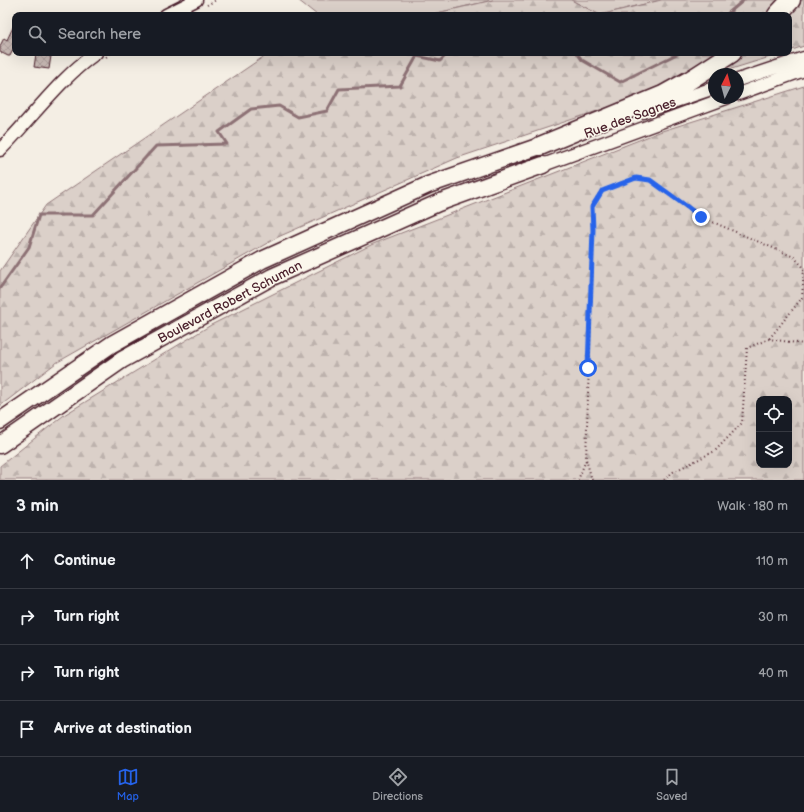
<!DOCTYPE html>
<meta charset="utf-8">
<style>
:root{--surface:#171b24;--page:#242831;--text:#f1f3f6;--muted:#9ea1a6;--line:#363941;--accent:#2563eb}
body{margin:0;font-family:"Balsamiq Sans",sans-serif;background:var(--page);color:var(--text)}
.controls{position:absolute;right:12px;bottom:12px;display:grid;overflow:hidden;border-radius:8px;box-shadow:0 4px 16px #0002}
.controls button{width:36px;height:36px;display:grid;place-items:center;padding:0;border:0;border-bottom:1px solid var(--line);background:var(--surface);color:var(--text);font:20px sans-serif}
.compass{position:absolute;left:708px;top:68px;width:36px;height:36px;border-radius:50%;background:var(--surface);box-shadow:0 4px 16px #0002;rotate:6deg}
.stop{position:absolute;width:12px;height:12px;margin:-9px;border:3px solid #2563eb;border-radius:50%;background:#fff}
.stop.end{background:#2563eb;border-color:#fff;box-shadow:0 1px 4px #0008}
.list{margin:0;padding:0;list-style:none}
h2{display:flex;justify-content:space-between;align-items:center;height:52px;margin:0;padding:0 16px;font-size:17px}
h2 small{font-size:13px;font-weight:400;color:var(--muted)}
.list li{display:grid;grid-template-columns:26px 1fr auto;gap:12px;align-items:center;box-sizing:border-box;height:56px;padding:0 16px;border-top:1px solid var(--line)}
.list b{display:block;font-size:15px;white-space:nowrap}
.list em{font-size:13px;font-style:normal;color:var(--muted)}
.icon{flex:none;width:22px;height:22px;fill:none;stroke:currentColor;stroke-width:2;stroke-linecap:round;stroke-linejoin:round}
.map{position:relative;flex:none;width:804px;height:480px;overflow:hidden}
.search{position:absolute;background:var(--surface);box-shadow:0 4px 16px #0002;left:12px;right:12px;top:12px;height:44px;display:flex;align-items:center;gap:10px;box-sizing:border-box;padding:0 14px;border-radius:8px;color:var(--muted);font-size:15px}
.sheet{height:276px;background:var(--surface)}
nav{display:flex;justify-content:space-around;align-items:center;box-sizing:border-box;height:56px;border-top:1px solid var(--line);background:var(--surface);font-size:11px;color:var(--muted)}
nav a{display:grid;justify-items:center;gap:2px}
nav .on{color:var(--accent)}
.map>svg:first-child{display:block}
.green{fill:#dbd0c9;stroke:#92787a}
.forest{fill:url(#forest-firs);stroke:#92787a;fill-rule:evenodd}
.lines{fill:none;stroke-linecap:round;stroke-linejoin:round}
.stream{stroke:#8d7174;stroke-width:3}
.building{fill:url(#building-cross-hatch);stroke:#4a1f2b}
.minor-casing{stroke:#4a1f2b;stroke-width:15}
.major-casing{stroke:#4a1f2b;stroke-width:19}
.highway-casing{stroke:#4a1f2b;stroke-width:21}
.path{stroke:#4a1f2b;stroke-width:2;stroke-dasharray:1 3;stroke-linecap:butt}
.minor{stroke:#fbf7ec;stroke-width:12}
.major{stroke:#fbf7ec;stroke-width:16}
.highway{stroke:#fbf7ec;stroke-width:18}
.route{stroke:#2563eb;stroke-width:5}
.labels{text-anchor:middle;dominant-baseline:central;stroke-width:3;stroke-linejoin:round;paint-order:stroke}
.street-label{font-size:13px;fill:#4a1f2b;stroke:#fbf7ec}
</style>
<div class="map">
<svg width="804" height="480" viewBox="0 0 804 480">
<defs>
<pattern id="forest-firs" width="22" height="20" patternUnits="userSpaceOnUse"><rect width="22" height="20" fill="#dbd0c9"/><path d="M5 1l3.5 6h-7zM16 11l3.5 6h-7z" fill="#bdb2ad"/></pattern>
<pattern id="building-cross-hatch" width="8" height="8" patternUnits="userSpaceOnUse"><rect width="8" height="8" fill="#cabbb6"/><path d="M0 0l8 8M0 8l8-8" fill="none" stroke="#afa09d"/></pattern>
</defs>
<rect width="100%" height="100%" fill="#f4eee4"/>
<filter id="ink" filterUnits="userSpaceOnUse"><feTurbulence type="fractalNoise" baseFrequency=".025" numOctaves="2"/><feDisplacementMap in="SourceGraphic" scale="8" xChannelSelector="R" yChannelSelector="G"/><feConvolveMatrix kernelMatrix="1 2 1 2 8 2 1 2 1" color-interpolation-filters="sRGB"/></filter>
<g filter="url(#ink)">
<path class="green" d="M298,0H493L428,15H317Z
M571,0H661L600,15Z"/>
<path class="forest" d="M493,0H571L600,15H429Z
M661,0H804V46L789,51V15H600Z
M269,53H783L612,106L457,158L278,237L56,363L0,406V271L46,205Z
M804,86V480H0V466L64,415L211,325L373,244L662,131ZM759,399H789V465H759Z"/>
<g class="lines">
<path class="stream" d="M726,15L744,0
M577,53L582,60L620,82L679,53
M0,288L29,247L39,215H93L156,146L227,144L219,132L251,109L279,106L298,117L327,111L339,89L400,86L417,56L440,61L448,53"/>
</g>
<path class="building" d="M15,23V46L10,56H8L0,52V46L4,38L7,40Z
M36,54L51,56L49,69L34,67Z"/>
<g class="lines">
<defs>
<path id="minor" d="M166,15L196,0
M738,80L804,58
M738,94L804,70
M643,112L714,88
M0,150C33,117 58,80 96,53
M543,165L726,98"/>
<path id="major" d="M0,421L112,344L262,260L428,185L540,146
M0,445L122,360L272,277L438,203L543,165"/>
<path id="highway" d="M777,15L791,0
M540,146L663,95L690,80L732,53"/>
</defs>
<use href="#minor" class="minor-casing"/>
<use href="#major" class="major-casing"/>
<use href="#highway" class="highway-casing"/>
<path class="path" d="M207,5L216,0
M106,57L111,53
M578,480L586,460
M592,480L586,459L593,230L592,207L601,191L636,178L650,180L701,217L794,257L804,268L802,298L769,339
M664,480L673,472L715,451L742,423L747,348L769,339L804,344"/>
<use href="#minor" class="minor"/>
<use href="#major" class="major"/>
<use href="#highway" class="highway"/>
</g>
</g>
<g class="lines" filter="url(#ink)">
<path class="route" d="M588,368L593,230L592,207L602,191L636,178L650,180L701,217"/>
</g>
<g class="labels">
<g class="street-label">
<text transform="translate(630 118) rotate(-20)">Rue des Sagnes</text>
<text transform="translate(230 302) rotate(-28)">Boulevard Robert Schuman</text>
</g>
</g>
</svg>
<div class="controls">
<button><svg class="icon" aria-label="locate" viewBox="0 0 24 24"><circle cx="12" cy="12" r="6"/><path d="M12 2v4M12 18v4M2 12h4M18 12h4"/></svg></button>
<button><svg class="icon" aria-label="layers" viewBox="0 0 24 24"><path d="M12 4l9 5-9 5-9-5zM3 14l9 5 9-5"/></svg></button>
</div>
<svg class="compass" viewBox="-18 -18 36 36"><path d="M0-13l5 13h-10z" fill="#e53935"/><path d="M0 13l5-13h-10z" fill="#9ea1a6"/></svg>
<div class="stop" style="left:588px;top:368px"></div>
<div class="stop end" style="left:701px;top:217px"></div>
<div class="search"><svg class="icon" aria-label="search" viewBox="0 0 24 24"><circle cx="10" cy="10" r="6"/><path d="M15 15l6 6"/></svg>Search here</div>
</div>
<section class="sheet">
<h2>3 min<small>Walk · 180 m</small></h2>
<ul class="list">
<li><svg class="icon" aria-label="ahead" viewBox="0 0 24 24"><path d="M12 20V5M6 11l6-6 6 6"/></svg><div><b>Continue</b></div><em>110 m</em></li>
<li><svg class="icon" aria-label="right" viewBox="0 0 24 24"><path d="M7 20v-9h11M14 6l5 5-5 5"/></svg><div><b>Turn right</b></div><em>30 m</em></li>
<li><svg class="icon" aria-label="right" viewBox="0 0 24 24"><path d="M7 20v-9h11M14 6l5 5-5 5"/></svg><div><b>Turn right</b></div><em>40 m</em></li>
<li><svg class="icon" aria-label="arrive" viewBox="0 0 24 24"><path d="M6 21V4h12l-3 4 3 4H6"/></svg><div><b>Arrive at destination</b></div></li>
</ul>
</section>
<nav>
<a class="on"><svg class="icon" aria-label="map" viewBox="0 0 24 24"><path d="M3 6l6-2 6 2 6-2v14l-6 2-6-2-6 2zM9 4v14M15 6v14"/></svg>Map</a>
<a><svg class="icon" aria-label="directions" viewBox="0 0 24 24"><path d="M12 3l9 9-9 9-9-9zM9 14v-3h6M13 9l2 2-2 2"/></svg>Directions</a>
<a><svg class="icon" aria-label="saved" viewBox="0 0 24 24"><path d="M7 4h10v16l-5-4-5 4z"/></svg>Saved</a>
</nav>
